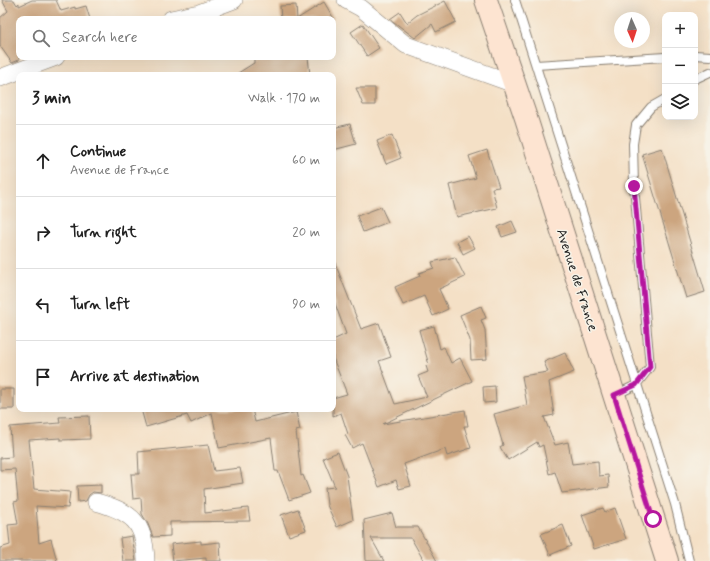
<!DOCTYPE html>
<meta charset="utf-8">
<style>
:root{--surface:#fff;--page:#f6f6f6;--text:#222;--muted:#767676;--line:#e0e0e0}
body{margin:0;font-family:Mynerve,sans-serif;background:var(--page);color:var(--text)}
.controls{position:absolute;right:12px;top:12px;display:grid;overflow:hidden;border-radius:8px;box-shadow:0 4px 16px #0002}
.controls button{width:36px;height:36px;display:grid;place-items:center;padding:0;border:0;border-bottom:1px solid var(--line);background:var(--surface);color:var(--text);font:20px sans-serif}
.compass{position:absolute;left:614px;top:12px;width:36px;height:36px;border-radius:50%;background:var(--surface);box-shadow:0 4px 16px #0002;rotate:177deg}
.stop{position:absolute;width:12px;height:12px;margin:-9px;border:3px solid #b5179e;border-radius:50%;background:#fff}
.stop.end{background:#b5179e;border-color:#fff;box-shadow:0 1px 4px #0008}
.list{margin:0;padding:0;list-style:none}
h2{display:flex;justify-content:space-between;align-items:center;height:52px;margin:0;padding:0 16px;font-size:17px}
h2 small{font-size:13px;font-weight:400;color:var(--muted)}
.list li{display:grid;grid-template-columns:26px 1fr auto;gap:12px;align-items:center;box-sizing:border-box;height:72px;padding:0 16px;border-top:1px solid var(--line)}
.list b{display:block;font-size:15px;white-space:nowrap}
.list p{margin:0;font-size:13px;white-space:nowrap;color:var(--muted)}
.list em{font-size:13px;font-style:normal;color:var(--muted)}
.icon{flex:none;width:22px;height:22px;fill:none;stroke:currentColor;stroke-width:2;stroke-linecap:round;stroke-linejoin:round}
.map{position:relative;flex:none;width:710px;height:561px;overflow:hidden}
.search{position:absolute;background:var(--surface);box-shadow:0 4px 16px #0002;left:16px;top:16px;width:320px;height:44px;display:flex;align-items:center;gap:10px;box-sizing:border-box;padding:0 14px;border-radius:8px;color:var(--muted);font-size:15px}
.panel{position:absolute;background:var(--surface);box-shadow:0 4px 16px #0002;left:16px;top:72px;width:320px;height:340px;border-radius:8px}
.map>svg:first-child{display:block}
.building{fill:#cca57f}
.lines{fill:none;stroke-linecap:round;stroke-linejoin:round}
.service-casing{stroke:#887e71;stroke-width:10}
.minor-casing{stroke:#887e71;stroke-width:18}
.secondary-casing{stroke:#887e71;stroke-width:24}
.service{stroke:#fff;stroke-width:8}
.minor{stroke:#fff;stroke-width:17}
.secondary{stroke:#fde4d1;stroke-width:22}
.route{stroke:#b5179e;stroke-width:5}
.labels{text-anchor:middle;dominant-baseline:central;stroke-width:3;stroke-linejoin:round;paint-order:stroke}
.street-label{font-size:14px;fill:#1c1c1c;stroke:#f7f3e8}
</style>
<div class="map">
<svg width="710" height="561" viewBox="0 0 710 561">
<rect width="100%" height="100%" fill="#f7f3e8"/>
<filter id="ink" filterUnits="userSpaceOnUse"><feTurbulence type="fractalNoise" baseFrequency=".025" numOctaves="2"/><feDisplacementMap in="SourceGraphic" scale="8" xChannelSelector="R" yChannelSelector="G"/><feConvolveMatrix kernelMatrix="1 2 1 2 8 2 1 2 1" color-interpolation-filters="sRGB"/></filter>
<filter id="wash" filterUnits="userSpaceOnUse"><feTurbulence type="fractalNoise" baseFrequency=".012" numOctaves="4" result="noise"/><feDisplacementMap in="SourceGraphic" scale="16" xChannelSelector="R" yChannelSelector="G"/><feGaussianBlur stdDeviation="0.9" result="paint"/><feColorMatrix in="noise" values="0 0 0 0 0 0 0 0 0 0 0 0 0 0 0 0 0 1.4 0 .05"/><feComposite in="paint" operator="in"/></filter>
<g filter="url(#wash)">
<rect width="100%" height="100%" fill="#f4e0c6"/>
<g id="blocks">
<path class="building" d="M2,0H14L17,5L19,3V6L32,0H56L61,11L75,7V9L86,6L90,19H19V60L12,63L0,46V18L8,11Z
M445,1L456,22L436,32L432,24L415,38L390,19L400,12L407,23L417,15Z
M324,2L334,19H281L280,6L296,5L297,19Z
M363,24L379,48L367,56L351,32Z
M254,57H308L310,75H235L254,63Z
M356,88H375V105H363Z
M350,124L356,144L333,150V128Z
M392,135L401,158L386,164L377,141Z
M662,148L705,292L686,298L642,154Z
M487,150L499,187L492,188L497,208L457,217L449,185L476,178L469,156Z
M381,207L388,222L363,232L357,216Z
M512,221L517,232L502,237L498,227Z
M468,236L475,248L463,254L457,242Z
M455,257L465,277L439,289L448,309L433,316L424,296L403,305L395,287L420,276L419,273L434,268L432,262Z
M333,258L361,329L379,323L391,357L379,361L395,404L427,397L418,376L428,372L426,366L429,365L419,330L434,326L440,349L444,347L451,363L460,358L472,381L383,424L465,410L468,426H464L471,448L447,456L445,449L404,464L411,486L399,489L396,480L379,487L362,443L352,448L345,435L348,434L341,413L333,416V398L347,394L333,358V340L346,334L333,298Z
M481,306L486,318L481,320L485,330L487,359L471,360L470,340L460,315Z
M565,353L574,372L549,382L554,415L544,417L555,445L568,442L572,464L598,461L599,476L608,475L609,487L562,493L555,472L549,474L543,445L539,447L537,442L508,460L500,447L503,445L494,414L527,405L522,376L548,372L544,362Z
M495,386L496,402L484,403L483,387Z
M0,389H14V409H0Z
M141,409H252L255,422L296,412L300,430L296,431L301,476L303,475L310,493L289,500L278,471H275L271,438L219,448L212,413L191,423L187,415L146,427Z
M89,416L90,439L60,440V438L29,440L34,489L70,492L68,508L36,506L39,543L51,539L57,561H0V548L10,545L8,525L18,524L14,502L18,501L15,469L0,470V458L12,457L10,427L60,423L59,417Z
M208,445L214,471L240,468L243,483L204,489L205,513L248,508L250,521L170,522V536L153,537L148,524L142,514L141,498L133,499L131,474H139L138,452Z
M338,452L347,476L353,520L337,527L327,505L325,488L335,487L323,458Z
M101,485V493L93,492L89,495L86,501L78,502L77,486Z
M603,508L605,512L615,508L626,539L594,549L582,515Z
M298,509L306,530L289,536L281,515Z
M392,513L396,527H418L437,561H424L411,538H371L384,561H366L364,520Z
M563,525L571,546L550,555L541,534Z
M132,536L136,561H123L120,538Z
M201,541V544L220,542L221,561H206V558L173,561L171,544Z"/>
</g>
</g>
<g filter="url(#ink)">
<use href="#blocks" fill-opacity="0" stroke="#887e71" stroke-width="1"/>
<g class="lines">
<defs>
<path id="service" d="M515,0L675,504L689,561
M695,55L710,56
M536,65L665,57
M695,79L710,72
M615,395L636,385L650,367L634,186L633,144L636,125L651,107L665,99"/>
<path id="minor" d="M346,0L361,8L406,45L514,84
M171,19L199,13L234,0
M0,78L56,57
M96,502C132,512 145,522 146,561"/>
<path id="secondary" d="M486,0L526,118L667,561"/>
</defs>
<use href="#service" class="service-casing"/>
<use href="#minor" class="minor-casing"/>
<use href="#secondary" class="secondary-casing"/>
<use href="#service" class="service"/>
<use href="#minor" class="minor"/>
<use href="#secondary" class="secondary"/>
</g>
</g>
<g class="lines" filter="url(#ink)">
<path class="route" d="M634,186L650,367L636,385L614,395L653,519"/>
</g>
<g class="labels">
<g class="street-label">
<text transform="translate(577 280) rotate(72)">Avenue de France</text>
</g>
</g>
</svg>
<div class="controls">
<button>+</button>
<button>−</button>
<button><svg class="icon" aria-label="layers" viewBox="0 0 24 24"><path d="M12 4l9 5-9 5-9-5zM3 14l9 5 9-5"/></svg></button>
</div>
<svg class="compass" viewBox="-18 -18 36 36"><path d="M0-13l5 13h-10z" fill="#e53935"/><path d="M0 13l5-13h-10z" fill="#767676"/></svg>
<div class="stop" style="left:653px;top:519px"></div>
<div class="stop end" style="left:634px;top:186px"></div>
<div class="search"><svg class="icon" aria-label="search" viewBox="0 0 24 24"><circle cx="10" cy="10" r="6"/><path d="M15 15l6 6"/></svg>Search here</div>
<section class="panel">
<h2>3 min<small>Walk · 170 m</small></h2>
<ul class="list">
<li><svg class="icon" aria-label="ahead" viewBox="0 0 24 24"><path d="M12 20V5M6 11l6-6 6 6"/></svg><div><b>Continue</b><p>Avenue de France</p></div><em>60 m</em></li>
<li><svg class="icon" aria-label="right" viewBox="0 0 24 24"><path d="M7 20v-9h11M14 6l5 5-5 5"/></svg><div><b>Turn right</b></div><em>20 m</em></li>
<li><svg class="icon" aria-label="left" viewBox="0 0 24 24"><path d="M17 20v-9H6M10 6l-5 5 5 5"/></svg><div><b>Turn left</b></div><em>90 m</em></li>
<li><svg class="icon" aria-label="arrive" viewBox="0 0 24 24"><path d="M6 21V4h12l-3 4 3 4H6"/></svg><div><b>Arrive at destination</b></div></li>
</ul>
</section>
</div>
